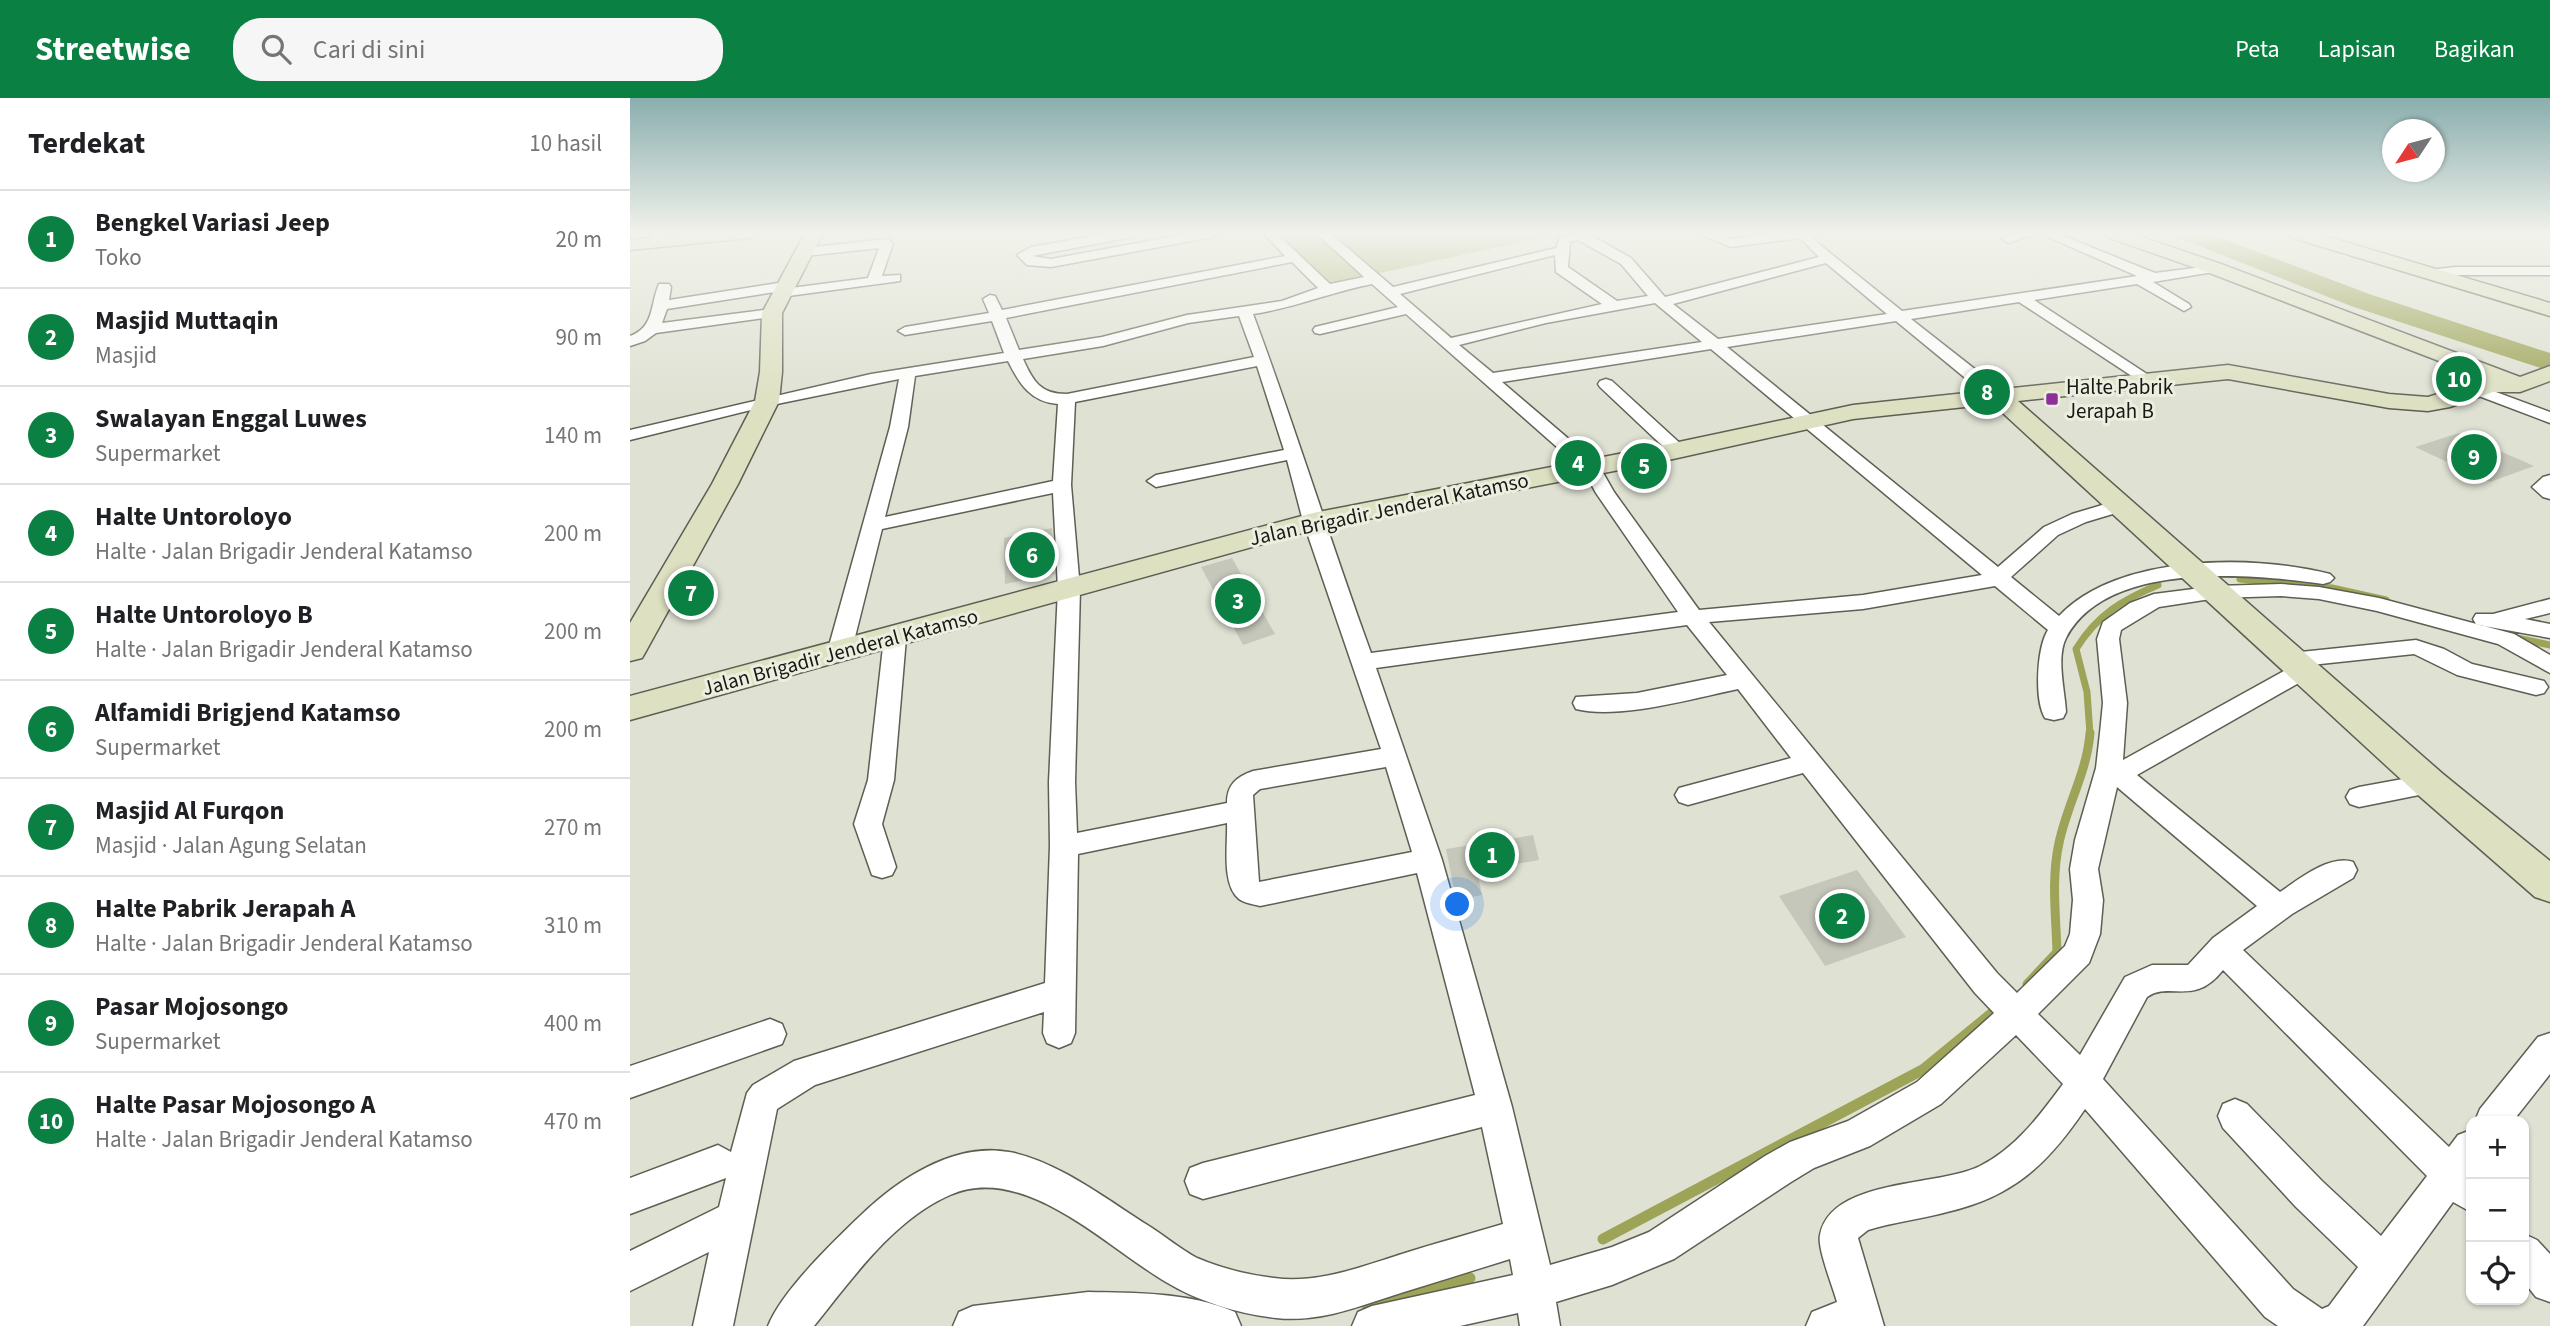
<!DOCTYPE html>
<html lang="id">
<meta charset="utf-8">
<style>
:root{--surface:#fff;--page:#f6f6f6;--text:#202124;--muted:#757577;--line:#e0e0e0;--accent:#0b8043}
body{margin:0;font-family:"Source Sans 3",sans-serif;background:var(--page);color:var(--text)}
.controls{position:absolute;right:21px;bottom:21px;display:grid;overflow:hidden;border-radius:14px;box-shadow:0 2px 5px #0004}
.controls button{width:63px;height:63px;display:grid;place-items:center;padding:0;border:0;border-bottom:2px solid var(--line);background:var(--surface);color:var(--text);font:35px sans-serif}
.compass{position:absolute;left:1752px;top:21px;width:63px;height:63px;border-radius:50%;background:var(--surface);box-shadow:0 2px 5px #0004;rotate:234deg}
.you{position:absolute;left:828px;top:807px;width:24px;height:24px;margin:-18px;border:5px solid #fff;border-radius:50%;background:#1a73e8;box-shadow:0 0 0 10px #1a73e833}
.badge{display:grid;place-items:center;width:46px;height:46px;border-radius:50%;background:var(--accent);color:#fff;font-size:23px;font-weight:700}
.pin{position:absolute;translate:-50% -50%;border:4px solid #fff;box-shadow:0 2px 7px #0006}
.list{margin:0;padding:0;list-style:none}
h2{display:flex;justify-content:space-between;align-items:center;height:91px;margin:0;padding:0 28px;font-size:30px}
h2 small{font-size:23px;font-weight:400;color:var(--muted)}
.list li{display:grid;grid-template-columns:46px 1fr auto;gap:21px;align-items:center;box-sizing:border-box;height:98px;padding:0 28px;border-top:2px solid var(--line)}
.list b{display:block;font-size:26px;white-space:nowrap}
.list p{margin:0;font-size:23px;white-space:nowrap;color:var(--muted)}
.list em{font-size:23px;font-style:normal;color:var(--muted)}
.icon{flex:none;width:38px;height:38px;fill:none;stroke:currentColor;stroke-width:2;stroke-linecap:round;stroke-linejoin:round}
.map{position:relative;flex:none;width:1920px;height:1228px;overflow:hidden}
header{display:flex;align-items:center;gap:42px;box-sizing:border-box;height:98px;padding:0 35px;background:var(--accent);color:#fff}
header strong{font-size:33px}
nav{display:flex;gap:38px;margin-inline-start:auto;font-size:24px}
.search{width:490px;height:63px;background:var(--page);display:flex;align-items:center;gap:18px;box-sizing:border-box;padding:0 24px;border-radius:28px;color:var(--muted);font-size:26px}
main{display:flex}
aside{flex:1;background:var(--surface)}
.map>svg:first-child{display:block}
.green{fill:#afb579}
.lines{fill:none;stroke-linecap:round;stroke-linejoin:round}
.stream-far2{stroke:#9da457;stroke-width:7}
.stream-far1{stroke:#9da457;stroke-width:9}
.stream{stroke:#9da457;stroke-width:11}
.river{fill:#9da457;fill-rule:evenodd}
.building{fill:#c5c7ba}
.street-casing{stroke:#5d5f53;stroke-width:3}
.secondary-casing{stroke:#5d5f53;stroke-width:3}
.street{fill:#fff;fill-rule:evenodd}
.secondary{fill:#dee0c2;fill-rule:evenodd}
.poi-dot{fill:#8e309a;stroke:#eceee0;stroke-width:2.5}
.labels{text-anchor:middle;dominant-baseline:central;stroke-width:6;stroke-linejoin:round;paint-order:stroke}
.far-poi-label{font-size:21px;fill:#181914;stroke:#eceee0;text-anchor:start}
.far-street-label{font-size:21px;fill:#181914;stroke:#eceee0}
</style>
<header>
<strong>Streetwise</strong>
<div class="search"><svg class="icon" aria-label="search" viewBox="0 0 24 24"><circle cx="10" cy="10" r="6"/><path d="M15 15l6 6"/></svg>Cari di sini</div>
<nav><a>Peta</a><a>Lapisan</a><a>Bagikan</a></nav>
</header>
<main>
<aside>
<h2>Terdekat<small>10 hasil</small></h2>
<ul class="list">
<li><span class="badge">1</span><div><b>Bengkel Variasi Jeep</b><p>Toko</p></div><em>20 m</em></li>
<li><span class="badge">2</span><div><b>Masjid Muttaqin</b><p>Masjid</p></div><em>90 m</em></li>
<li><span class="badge">3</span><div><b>Swalayan Enggal Luwes</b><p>Supermarket</p></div><em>140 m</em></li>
<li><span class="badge">4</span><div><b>Halte Untoroloyo</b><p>Halte · Jalan Brigadir Jenderal Katamso</p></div><em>200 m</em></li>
<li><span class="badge">5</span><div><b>Halte Untoroloyo B</b><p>Halte · Jalan Brigadir Jenderal Katamso</p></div><em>200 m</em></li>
<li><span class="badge">6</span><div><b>Alfamidi Brigjend Katamso</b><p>Supermarket</p></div><em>200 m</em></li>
<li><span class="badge">7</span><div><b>Masjid Al Furqon</b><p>Masjid · Jalan Agung Selatan</p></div><em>270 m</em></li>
<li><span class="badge">8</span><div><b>Halte Pabrik Jerapah A</b><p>Halte · Jalan Brigadir Jenderal Katamso</p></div><em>310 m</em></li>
<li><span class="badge">9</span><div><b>Pasar Mojosongo</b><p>Supermarket</p></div><em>400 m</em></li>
<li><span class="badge">10</span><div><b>Halte Pasar Mojosongo A</b><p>Halte · Jalan Brigadir Jenderal Katamso</p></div><em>470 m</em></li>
</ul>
</aside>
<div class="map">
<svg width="1920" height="1228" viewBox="0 0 1920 1228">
<rect width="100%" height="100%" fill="#dfe1d3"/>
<path class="green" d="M647,135H932L700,186Z"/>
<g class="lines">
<path class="stream-far2" d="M1610,481L1702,490L1756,502
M1882,539L1920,547
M1460,636L1457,594L1446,551C1467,517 1492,502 1528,487"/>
<path class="stream-far1" d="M1397,886L1427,854C1426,818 1421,781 1429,745C1437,707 1457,674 1460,635"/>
<path class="stream" d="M973,1141L1294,971L1371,908
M736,1206L840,1180"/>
<path class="river" d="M1546,135H1578L1739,196L1920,255V273L1721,208L1549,140Z"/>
</g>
<path class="building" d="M1829,335L1904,368L1860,384L1785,349Z
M422,430L425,476L375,486L374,440Z
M602,460L645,536L613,547L571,469Z
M83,480L70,506L43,510L57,484Z
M903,737L909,762L847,773L852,797L826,802L816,751Z
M1227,772L1276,839L1195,868L1149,798Z"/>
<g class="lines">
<defs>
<path id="street" d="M27,135H41L23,149H15V143Z
M480,135H507L501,139L402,158L421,161L562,135H589L583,139L421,169L397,167L387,157L401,149Z
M633,135H646L700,186L734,179L686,135H700L763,189L926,150L930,139L957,135L1001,160L1035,199L1189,159L1170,140L1101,149L1068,135H1086L1102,141L1150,135H1180L1189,146L1272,213L1507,178L1409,135H1426L1525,175L1589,167V173L1523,184L1559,206L1561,209L1554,213L1507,186L1404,202L1523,280L1525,283L1517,288L1389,204L1281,221L1374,294L1376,298L1368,303L1362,302L1266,223L1097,249L1368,469L1414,429L1442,416L1489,402L1496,404L1499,408L1496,412L1456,424L1428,437L1381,479L1429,518C1487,456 1623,456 1700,476L1704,480L1700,484L1693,486C1621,476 1477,462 1436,540C1426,560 1435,593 1436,614L1433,620L1424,622L1415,620C1404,602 1407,549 1418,532L1365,488L1233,511L1079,524L1367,875L1387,895L1435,848L1440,836L1443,802L1440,771L1445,742L1466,670L1470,635L1473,605L1467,541L1473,524L1500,505L1524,496L1587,488L1651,486L1689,489L1749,500L1884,536L1920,557V575L1868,546L1747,513L1689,501L1651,498L1587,500L1529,509L1491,532L1489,541L1497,605L1493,662L1661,569L1653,567L1649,562L1653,557L1661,555L1786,542L1814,551L1842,566L1914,583L1918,589L1914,595L1906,597L1827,577L1784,556L1681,567L1685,573L1681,578L1507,677L1650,794C1669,781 1700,756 1723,764L1727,772L1723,780L1662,816L1613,852L1819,1049L1828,1037L1841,1032V1114L1823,1104L1733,1228H1648L1635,1219L1455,1011C1418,1066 1383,1099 1317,1114C1291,1121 1264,1124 1238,1132L1228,1140L1254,1228H1176L1182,1214L1207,1204C1203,1189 1187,1150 1190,1137C1201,1080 1308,1089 1350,1068C1386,1050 1410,1017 1433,986L1386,937L1311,1006L1240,1048L1184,1070L1161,1084L1044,1161L982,1187L926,1204L930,1228H890L888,1215L830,1228H722L728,1214L742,1208L883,1177L880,1161C845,1172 810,1183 774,1194C732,1207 691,1225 646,1220C609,1216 567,1203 536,1184C476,1149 394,1064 320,1097C263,1122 222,1181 184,1228H138C152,1193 201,1146 229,1119C267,1082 323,1044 379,1054C426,1062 479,1103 519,1128C535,1138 550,1151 567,1160C590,1170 618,1177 644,1180C688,1186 730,1169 772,1156C806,1145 840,1136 873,1126L852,1029L573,1101L560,1096L555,1083L560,1070L573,1065L845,997L787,775L630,808C623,806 614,805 609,801C591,786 598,746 597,725L448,756L445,935L441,945L429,950L417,945L413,935L414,914L185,987L147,1011L103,1228H63L79,1154L0,1193V1153L89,1109L96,1080L0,1116V1080L88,1047L101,1054L117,995L123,987L164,963L415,885L420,748L419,684L428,491L423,395L252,431L221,555L217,560L209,562L201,560L197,555L260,329L269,281L137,308L0,342V332L241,276L374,255L362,223L275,237L268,233L275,229L359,215L353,201L360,197L365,198L372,212L655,158ZM948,142L991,166L1018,198L987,203L938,169L940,144ZM925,157L926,174L972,206L821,240L770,196ZM662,164L688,190L652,203L557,217L472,239L389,252L376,220ZM1196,165L1257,216L1088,241L1043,206ZM742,186L768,209L685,229L683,232L685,235L690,236L776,216L954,373L966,395L1048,514L741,555C700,443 665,328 623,216C664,210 701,194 742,186ZM1025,205L1072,244L863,275L829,247L916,225ZM609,218L624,259L437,296C410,296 403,283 393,261L473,248L558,225ZM1081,251L1352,477L1233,497L1069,512L984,394L968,366L872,284ZM378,263C390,287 401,304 428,306L423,383L255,419L278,329L285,278ZM627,268L654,352L526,377L517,383L526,389L657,362L673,423L751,651L623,673C606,679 597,687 597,705L447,735L445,684L450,491L441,387L445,304ZM1057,527L1097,577L1007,595L946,599L943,605L946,611C988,622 1065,600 1108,591L1161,660L1049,690L1045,697L1049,704L1058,707L1173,675L1345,895L1364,915L1287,984L1218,1023L1160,1044L1135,1058L1019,1134L982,1149L920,1167L882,1009L812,762L746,570ZM756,669L782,754L629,784L623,697L630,691ZM1487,689L1627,808L1583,840L1558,867H1522L1495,879L1450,957L1408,916L1459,865L1470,836L1473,802L1468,771ZM1593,872L1797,1078L1751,1138L1692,1083L1617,1006L1605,1001L1593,1006L1588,1018L1593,1030L1666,1109L1728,1169L1699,1208L1692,1211L1663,1191L1473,981L1517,899C1541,883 1564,909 1593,872Z
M1386,135H1407L1378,145L1372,141Z
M257,141L263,145L252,178L270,177V183L151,199L146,198L145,194L37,211L32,225L142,211L149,215L142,219L26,235L15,243L0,248V238C25,229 20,206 29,186H39L41,189L39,202L155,184L160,185L161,190L238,180L249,150L175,158L169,154L175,150Z
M1825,169H1920V177H1825L1800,180L1793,176L1800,172Z
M976,281L982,283L1053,348L1056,352L1053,356H1041L970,289L968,286L970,283Z
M1847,287L1920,314V325L1841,295L1839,292L1841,289Z
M1920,377V401L1913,399L1902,389L1913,379Z
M1920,501V515L1895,521L1920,526V540L1854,528L1846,526L1843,521L1846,516H1863Z
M265,533L273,535L276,540L264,682L252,726L266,769L262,777L252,780L242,777L224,726L238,682L254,540L257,535Z
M1800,676L1809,679L1813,686L1809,693L1729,709L1720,706L1716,699L1720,692L1729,689Z
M140,921L152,926L156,936L152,946L0,1000V968Z
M1920,935V976L1883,1023H1845L1850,1011L1908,939Z
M1894,1136L1907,1142L1920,1156V1204L1906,1199L1894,1184Z
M458,1194C508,1195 558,1194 605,1214L611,1228H323L329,1214L343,1208Z"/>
<path id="secondary" d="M65,135H129L120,140L0,152V142Z
M175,135H193L152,215V274L149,303L108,386L16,553L12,560L0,563V525L82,386L125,303L130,274L132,215Z
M1474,135H1500L1591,166L1890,279L1920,268V283L1890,294H1863L1820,309L1798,313L1759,310L1598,281L1388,303L1813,676L1920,763V804L1905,799L1787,696L1363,306L1223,321L1025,365L687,431L0,622V598L683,415L1025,349L1223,307L1598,267L1759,296L1798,299L1856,281L1577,174L1477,139Z
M1657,135H1685L1920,205V218L1660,139Z"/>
</defs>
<use href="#street" class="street-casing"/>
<use href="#secondary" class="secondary-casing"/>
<use href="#street" class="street"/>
<use href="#secondary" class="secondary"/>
</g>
<linearGradient id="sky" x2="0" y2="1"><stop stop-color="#8aaeae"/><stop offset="0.44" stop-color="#f1f2eb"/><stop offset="1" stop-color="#f1f2eb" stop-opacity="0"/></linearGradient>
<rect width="1920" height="307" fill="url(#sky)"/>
<rect class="poi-dot" x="1415" y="294" width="14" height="14" rx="3.5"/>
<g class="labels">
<g class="far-poi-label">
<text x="1436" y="289">Halte Pabrik<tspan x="1436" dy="24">Jerapah B</tspan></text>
</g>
<g class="far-street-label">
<text transform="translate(759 411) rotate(-12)">Jalan Brigadir Jenderal Katamso</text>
<text transform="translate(210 554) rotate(-15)">Jalan Brigadir Jenderal Katamso</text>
</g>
</g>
</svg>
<div class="controls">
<button>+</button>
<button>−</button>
<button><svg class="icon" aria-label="locate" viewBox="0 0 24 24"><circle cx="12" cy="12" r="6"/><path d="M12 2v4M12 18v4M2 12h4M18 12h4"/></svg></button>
</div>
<svg class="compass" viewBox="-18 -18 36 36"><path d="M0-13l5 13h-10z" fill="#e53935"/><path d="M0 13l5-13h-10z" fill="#757577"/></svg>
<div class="you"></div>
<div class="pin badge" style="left:862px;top:757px">1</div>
<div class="pin badge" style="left:1212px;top:818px">2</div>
<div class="pin badge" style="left:608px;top:503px">3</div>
<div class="pin badge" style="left:948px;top:365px">4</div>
<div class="pin badge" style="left:1014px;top:368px">5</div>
<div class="pin badge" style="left:402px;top:457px">6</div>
<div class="pin badge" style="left:61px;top:495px">7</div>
<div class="pin badge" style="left:1357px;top:294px">8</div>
<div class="pin badge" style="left:1844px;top:359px">9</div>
<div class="pin badge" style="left:1829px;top:281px">10</div>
</div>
</main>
